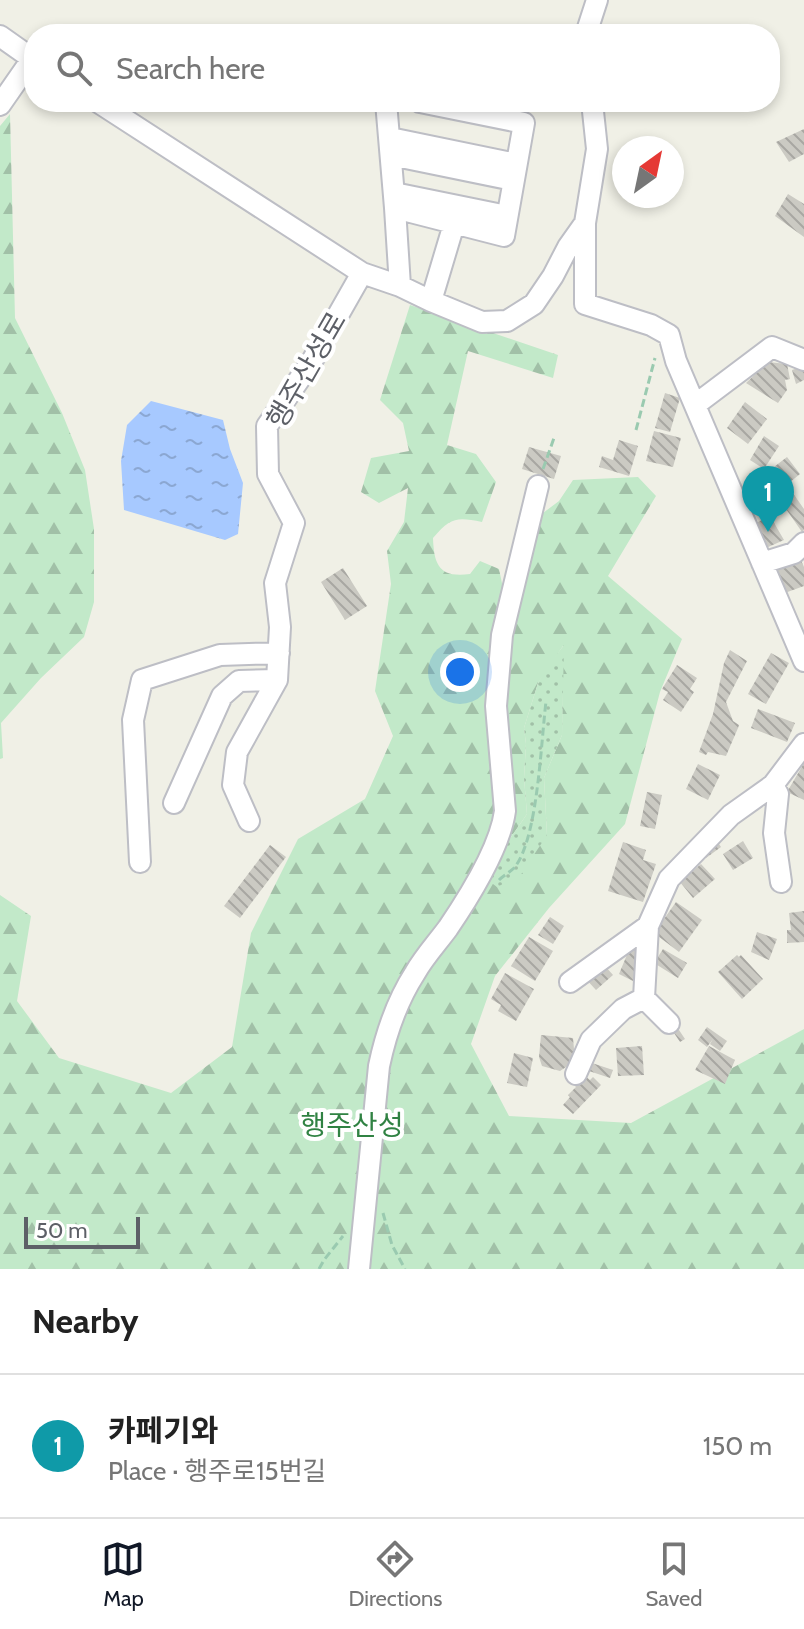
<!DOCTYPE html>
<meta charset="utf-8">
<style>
:root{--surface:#fff;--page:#f2f2f2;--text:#222;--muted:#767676;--line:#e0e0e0;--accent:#111827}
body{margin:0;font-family:Cabin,"Noto Sans KR",sans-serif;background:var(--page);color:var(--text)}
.compass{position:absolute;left:612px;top:136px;width:72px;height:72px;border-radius:50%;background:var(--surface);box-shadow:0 4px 12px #0003;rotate:33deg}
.scale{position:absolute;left:24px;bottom:20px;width:116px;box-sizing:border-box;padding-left:8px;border:4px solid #5d6067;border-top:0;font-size:22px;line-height:28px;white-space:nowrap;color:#5d6067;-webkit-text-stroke:6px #fff;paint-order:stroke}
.you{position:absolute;left:460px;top:672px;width:28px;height:28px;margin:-20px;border:6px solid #fff;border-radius:50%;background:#1a73e8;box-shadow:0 0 0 12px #1a73e833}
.badge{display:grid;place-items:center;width:52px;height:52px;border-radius:50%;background:var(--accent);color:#fff;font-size:26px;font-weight:700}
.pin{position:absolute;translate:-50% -66px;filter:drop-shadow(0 2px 4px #0008)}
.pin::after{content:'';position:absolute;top:42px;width:28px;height:24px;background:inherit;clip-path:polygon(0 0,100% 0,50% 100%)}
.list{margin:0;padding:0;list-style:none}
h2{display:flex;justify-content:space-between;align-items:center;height:104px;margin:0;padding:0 32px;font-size:34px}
h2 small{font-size:26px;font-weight:400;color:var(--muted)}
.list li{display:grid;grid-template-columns:52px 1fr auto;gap:24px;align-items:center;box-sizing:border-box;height:144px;padding:0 32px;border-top:2px solid var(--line)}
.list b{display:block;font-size:30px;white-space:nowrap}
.list p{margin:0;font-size:26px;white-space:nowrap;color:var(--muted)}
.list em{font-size:26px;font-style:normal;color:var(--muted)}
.icon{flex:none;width:44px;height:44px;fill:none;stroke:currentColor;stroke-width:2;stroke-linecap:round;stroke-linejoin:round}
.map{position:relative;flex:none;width:804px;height:1269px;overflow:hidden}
.search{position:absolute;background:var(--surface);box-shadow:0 4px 12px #0003;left:24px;right:24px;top:24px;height:88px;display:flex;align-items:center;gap:20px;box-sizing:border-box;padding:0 28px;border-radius:32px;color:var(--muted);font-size:30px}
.sheet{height:248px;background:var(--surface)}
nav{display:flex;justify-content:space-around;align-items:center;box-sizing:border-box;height:112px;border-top:2px solid var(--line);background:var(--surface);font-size:22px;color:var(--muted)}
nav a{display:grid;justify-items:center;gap:4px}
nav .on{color:var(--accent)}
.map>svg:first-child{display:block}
.forest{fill:url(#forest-firs);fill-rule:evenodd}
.park{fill:url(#park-dots)}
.water{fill:url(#water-ripples)}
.building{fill:url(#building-back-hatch)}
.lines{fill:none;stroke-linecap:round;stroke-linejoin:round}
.minor-casing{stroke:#bdbec5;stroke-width:24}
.path{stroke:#9acab0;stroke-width:3;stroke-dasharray:8 4;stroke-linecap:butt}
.minor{stroke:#fff;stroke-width:20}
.labels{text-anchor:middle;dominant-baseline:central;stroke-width:8;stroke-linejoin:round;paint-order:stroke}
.street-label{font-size:28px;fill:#5d6067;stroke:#fff}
.park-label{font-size:28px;fill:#308243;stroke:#fff}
</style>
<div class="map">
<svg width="804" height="1269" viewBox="0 0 804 1269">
<defs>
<pattern id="forest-firs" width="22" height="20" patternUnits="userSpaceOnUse" patternTransform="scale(2)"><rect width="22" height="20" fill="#c2e9c9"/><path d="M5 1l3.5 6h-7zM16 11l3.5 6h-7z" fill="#a1c0a7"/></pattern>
<pattern id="park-dots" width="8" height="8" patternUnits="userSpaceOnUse" patternTransform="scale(2)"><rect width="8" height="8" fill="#c2e9c9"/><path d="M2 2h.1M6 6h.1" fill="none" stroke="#a1c0a7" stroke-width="1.8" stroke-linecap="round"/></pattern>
<pattern id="water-ripples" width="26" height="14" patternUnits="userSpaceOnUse" patternTransform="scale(2)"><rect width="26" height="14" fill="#a7c9ff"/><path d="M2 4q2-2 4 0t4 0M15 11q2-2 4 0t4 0" fill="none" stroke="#8ba7d2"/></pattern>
<pattern id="building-back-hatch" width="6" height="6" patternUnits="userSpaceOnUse" patternTransform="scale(2)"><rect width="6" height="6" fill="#cbcac3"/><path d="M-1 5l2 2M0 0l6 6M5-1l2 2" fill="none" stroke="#a8a7a2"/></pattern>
</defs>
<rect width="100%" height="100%" fill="#f0f0e6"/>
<path class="forest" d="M10,114L15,318L62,413L85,470L94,529V602L84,637L41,678L1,723L3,758L0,759V126Z
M410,305L558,355L553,378L468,351L447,445L476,454L496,482L482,522C457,517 451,517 433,538C434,566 440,578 470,574L480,561L499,569L503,588L514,595L539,516L559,501L573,480L638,477L656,496L608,576L682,639L660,692L625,824L549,908L495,976L471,1044L509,1116L631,1123L804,1029V1269H0V895L31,916L17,1001L59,1058L171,1093L232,1047L251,933L298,839L365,799L393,736L375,691L391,584L387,551L404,522L408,488L379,503L361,492L371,458L409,451L403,423L380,400ZM563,646L562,735L544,778L547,835L489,869L527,814L524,778L526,744L524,728L538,683Z"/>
<path class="park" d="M564,645L562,735L544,778L547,835L520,876L497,887L489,881V869L527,814L524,778L526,744L524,728L538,683L547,667Z"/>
<path class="water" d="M151,401L223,420L230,449L243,483L238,534L225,540L124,510L121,461L127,425Z"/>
<path class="building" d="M804,129V154L789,162L776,142Z
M788,194L804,204V237L775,216Z
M768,362L787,364L790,379L785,380L787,390L778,403L746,383Z
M804,366V380L796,384L792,370Z
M665,393L680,398L670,432L655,428Z
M745,402L767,419L748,444L727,428Z
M654,431L681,438L673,467L646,461Z
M764,436L779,446L764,469L750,460Z
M619,440L638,446L629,476L599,467L602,456L613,460Z
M529,447L561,456L554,479L522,469Z
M787,457L800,474L769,499L755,477L770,470Z
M792,492L804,509V530L802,532L786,509L776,516L770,507Z
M770,516L784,540L766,548L752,525Z
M799,556L804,567V586L782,594L772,565Z
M343,568L367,606L345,620L321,582Z
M730,650L747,661L726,702L733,721L739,725L738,728L726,756L708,752L706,755L699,752L713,714L724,663Z
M771,653L789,663L766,704L748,694Z
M677,665L697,678L690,689L694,692L681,712L663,700L668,692L662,689Z
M758,709L795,723L787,742L751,728Z
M804,763V800L787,792Z
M698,764L720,775L708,800L686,789Z
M647,792L662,795L655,829L640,826Z
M715,838L721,847L706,858L700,849Z
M743,841L753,858L733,870L723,854Z
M623,842L646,850L643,860L656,864L643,902L608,891Z
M270,845L286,857L240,918L224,906Z
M701,864L715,879L693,898L680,882Z
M676,902L702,920L679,952L654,933Z
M804,911V942L787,943V930H791L789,913Z
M550,917L564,926L553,944L538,935Z
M757,932L777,939L769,960L751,952Z
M529,937L553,951L535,981L511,966Z
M631,945L636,947L640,973L635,982L619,974Z
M663,949L687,963L678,978L654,963Z
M737,955L739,957L741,955L763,979L742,999L718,972Z
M602,963L613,975L596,990L585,978Z
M505,973L534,989L516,1021L498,1011L501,1005L491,999Z
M677,1027L685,1039L680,1042L672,1030Z
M707,1027L727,1041L720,1051L710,1044L713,1039L707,1047L698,1040Z
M541,1035L573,1038L574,1049L579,1050L575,1061L560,1071L542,1066L539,1057Z
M642,1046L644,1075L618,1076L616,1048Z
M709,1046L735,1060L725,1084L695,1070Z
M514,1053L533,1058L527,1087L507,1083Z
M592,1063L613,1070L610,1078L589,1071Z
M582,1073L590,1080L593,1077L601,1085L573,1114L563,1105L570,1097L568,1095L576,1087L572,1083Z"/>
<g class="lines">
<defs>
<path id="minor" d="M586,34L597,0
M0,36L34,60
M98,102L362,273L400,286L431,301L482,322L507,321L534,304L553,276L568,247L585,223L597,149L592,102
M386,102L395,208L400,286
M0,105L32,59
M390,138L516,164
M391,155L513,180
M394,193L507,216
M395,208L504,236L524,123L420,102
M585,223V304L651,325L669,335L676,361L804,661
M431,301L454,224
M695,405L772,347L804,360
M762,563L794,553L804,543
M773,785L778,794L774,833L781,882
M174,803L222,696L239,681L277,680
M249,821L233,785L237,752L277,680L280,627L275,583L294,523L268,474L267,426L312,361L362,273
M140,862L133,720L142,680L220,655L279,653
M570,982L648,926
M644,998L669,1023
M576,1074L591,1040L623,1009L644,998L648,926L669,879L731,815L773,785L804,744
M359,1269L379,1066C386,1033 397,1001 415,973C424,957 437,943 448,928C469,897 500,848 505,811L496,706L502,635L538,486"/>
</defs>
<use href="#minor" class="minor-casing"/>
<path class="path" d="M636,430L655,358
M543,469L554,438
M499,880C503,876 510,872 514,868C538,840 541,740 546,702
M383,1213L392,1245L405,1269
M319,1269L324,1260L343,1236"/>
<use href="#minor" class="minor"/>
</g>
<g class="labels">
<g class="street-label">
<text transform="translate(306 370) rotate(-60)">행주산성로</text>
</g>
<g class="park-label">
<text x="352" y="1125">행주산성</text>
</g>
</g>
</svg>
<svg class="compass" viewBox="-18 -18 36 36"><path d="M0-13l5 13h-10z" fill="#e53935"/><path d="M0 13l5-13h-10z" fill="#767676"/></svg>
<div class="scale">50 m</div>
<div class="you"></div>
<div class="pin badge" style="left:768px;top:532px;background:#0f9aa8">1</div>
<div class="search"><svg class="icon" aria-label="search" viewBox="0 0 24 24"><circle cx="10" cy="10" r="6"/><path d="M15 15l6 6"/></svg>Search here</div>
</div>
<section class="sheet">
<h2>Nearby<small></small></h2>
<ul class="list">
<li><span class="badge" style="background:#0f9aa8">1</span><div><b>카페기와</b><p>Place · 행주로15번길</p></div><em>150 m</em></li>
</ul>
</section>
<nav>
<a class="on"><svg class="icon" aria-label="map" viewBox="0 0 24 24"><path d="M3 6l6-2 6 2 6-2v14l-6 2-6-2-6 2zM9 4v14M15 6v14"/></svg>Map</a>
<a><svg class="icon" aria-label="directions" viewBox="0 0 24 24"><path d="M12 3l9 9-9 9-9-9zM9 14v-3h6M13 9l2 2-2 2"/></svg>Directions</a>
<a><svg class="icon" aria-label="saved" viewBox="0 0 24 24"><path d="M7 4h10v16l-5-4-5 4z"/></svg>Saved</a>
</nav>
